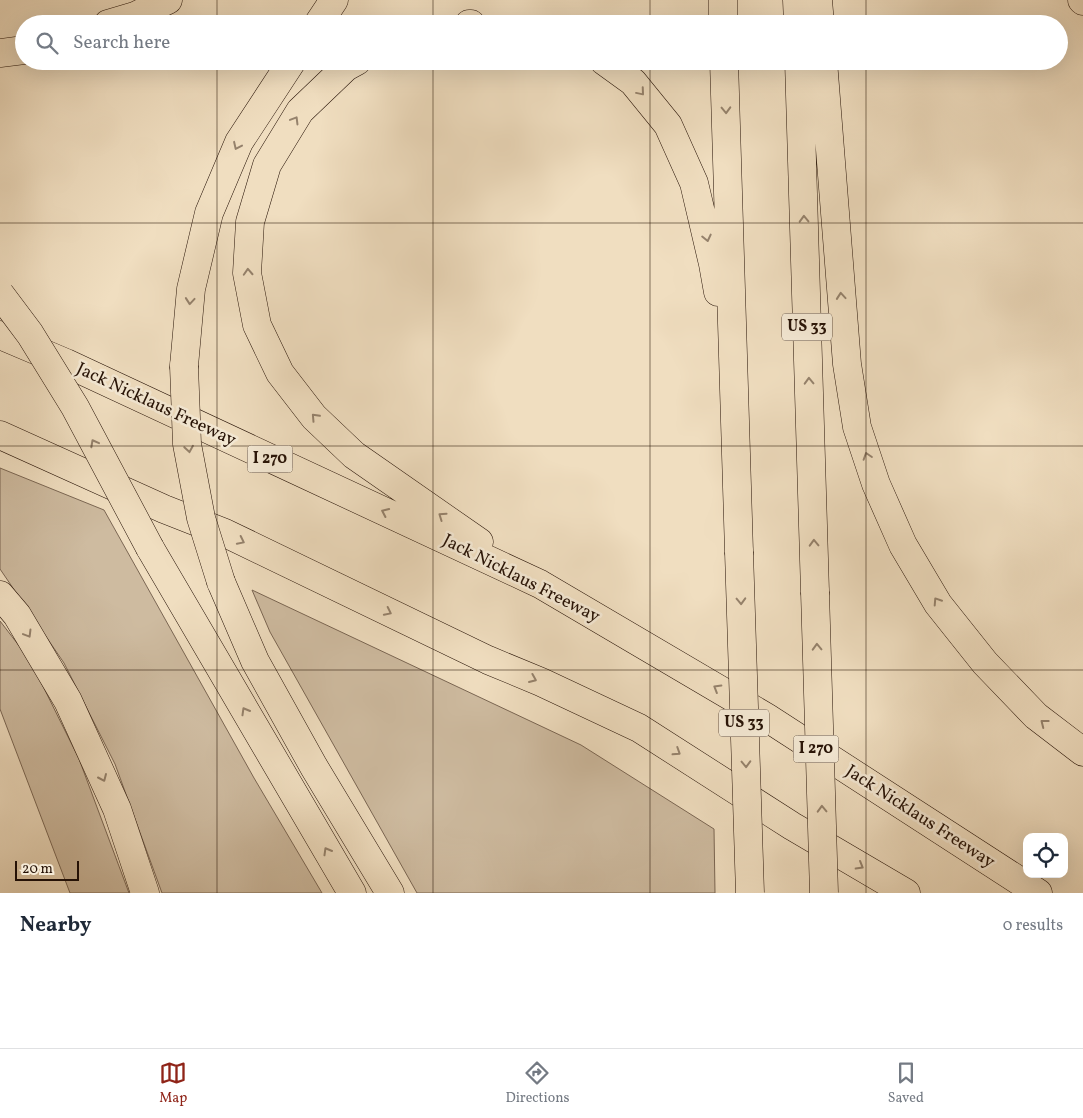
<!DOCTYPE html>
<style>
:root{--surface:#fff;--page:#f6f6f7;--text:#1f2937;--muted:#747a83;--line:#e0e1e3;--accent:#8f2418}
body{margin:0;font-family:Vollkorn,serif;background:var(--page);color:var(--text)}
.controls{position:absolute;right:15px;bottom:15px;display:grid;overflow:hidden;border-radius:10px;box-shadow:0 5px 20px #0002}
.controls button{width:45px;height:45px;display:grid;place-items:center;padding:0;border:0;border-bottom:1px solid var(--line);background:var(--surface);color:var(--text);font:25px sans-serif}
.scale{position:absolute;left:15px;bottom:12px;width:64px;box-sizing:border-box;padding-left:5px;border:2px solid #261206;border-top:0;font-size:14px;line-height:18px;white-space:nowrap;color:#261206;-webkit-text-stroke:4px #f5ead6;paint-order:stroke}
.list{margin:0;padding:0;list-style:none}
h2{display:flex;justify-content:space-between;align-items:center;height:65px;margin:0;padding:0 20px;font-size:21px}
h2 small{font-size:16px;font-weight:400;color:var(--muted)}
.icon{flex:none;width:28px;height:28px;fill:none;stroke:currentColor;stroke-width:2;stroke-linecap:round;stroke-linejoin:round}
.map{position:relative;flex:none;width:1083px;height:893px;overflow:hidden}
.search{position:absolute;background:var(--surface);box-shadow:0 5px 20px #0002;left:15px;right:15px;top:15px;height:55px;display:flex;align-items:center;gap:12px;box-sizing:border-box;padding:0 18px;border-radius:28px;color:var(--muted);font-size:19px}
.sheet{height:155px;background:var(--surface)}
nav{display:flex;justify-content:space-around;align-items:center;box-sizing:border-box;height:70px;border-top:1px solid var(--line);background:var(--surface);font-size:14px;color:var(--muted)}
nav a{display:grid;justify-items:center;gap:2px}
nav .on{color:var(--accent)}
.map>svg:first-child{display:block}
.green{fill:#cebba0;stroke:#7a6653}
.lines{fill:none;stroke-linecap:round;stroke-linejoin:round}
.highway-casing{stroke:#261206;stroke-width:29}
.highway{stroke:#f0dec0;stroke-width:28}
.highway-bridge-casing{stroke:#261206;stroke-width:29;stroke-linecap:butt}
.highway-bridge{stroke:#f0dec0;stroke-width:28}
.oneway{stroke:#95826c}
.grid{fill:none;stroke:#261206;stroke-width:1;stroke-opacity:0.55}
.labels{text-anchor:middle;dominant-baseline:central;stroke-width:5;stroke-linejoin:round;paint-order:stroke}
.shield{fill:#f5ead6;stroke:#645344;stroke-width:1}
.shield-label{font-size:16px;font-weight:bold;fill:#261206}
.street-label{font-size:18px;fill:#261206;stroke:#f5ead6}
</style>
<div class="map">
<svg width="1083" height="893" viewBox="0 0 1083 893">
<rect width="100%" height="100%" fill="#f0dec0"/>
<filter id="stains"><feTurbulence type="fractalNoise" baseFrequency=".004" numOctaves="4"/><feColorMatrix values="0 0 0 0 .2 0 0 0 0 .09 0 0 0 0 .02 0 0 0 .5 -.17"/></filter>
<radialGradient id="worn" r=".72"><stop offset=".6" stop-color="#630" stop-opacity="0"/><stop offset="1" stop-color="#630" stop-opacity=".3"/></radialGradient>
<path class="green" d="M0,468L104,510L254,778L322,893H162L115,764L64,663L0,569Z
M252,590L581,745L714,829L715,893H417L270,632Z
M0,621L30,660L79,759L129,893H70L0,709Z"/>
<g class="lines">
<defs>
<path id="highway" d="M723,0V24
M797,0L798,24
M818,0L820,24
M1082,0L1083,1
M108,24L135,16L168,0
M318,24L334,0
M469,24H471
M0,53L24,50
M357,61L346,67L300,111L267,165L250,222L247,273L257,325L280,373L314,417L354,455L479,542
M604,61L633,82L668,125L694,183L713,264L718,292
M724,61L739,552
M799,61L815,592
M823,61L847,364L857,427L876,484L903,545L938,604L985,663L1036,716L1083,752
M0,335L66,363L540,584L766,717L1038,893
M184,366L191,289L209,213L239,142L292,61
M0,435L164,509L225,533L488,660L541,682L639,728L792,826L906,893
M150,548L352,893
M221,582L255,661L314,767L390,893
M0,595L17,615L68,701L117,809L145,893"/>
</defs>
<use href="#highway" class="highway-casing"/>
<use href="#highway" class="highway"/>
<defs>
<path id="highway-bridge" d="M0,294L30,334L75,407L150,548
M184,366L187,444L201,518L221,582
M739,552L750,893
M815,592L824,893"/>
</defs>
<use href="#highway-bridge" class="highway-bridge-casing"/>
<use href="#highway-bridge" class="highway-bridge"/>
</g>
<defs><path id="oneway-chevron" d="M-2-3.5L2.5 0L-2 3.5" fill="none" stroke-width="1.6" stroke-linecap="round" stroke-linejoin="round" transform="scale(1.25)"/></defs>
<g class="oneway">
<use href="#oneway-chevron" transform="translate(641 92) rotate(50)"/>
<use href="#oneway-chevron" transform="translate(726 110) rotate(88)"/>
<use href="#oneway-chevron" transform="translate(295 120) rotate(-59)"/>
<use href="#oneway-chevron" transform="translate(237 146) rotate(115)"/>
<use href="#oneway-chevron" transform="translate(804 219) rotate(-92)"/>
<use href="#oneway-chevron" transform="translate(707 238) rotate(77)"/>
<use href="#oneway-chevron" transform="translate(248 272) rotate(-93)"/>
<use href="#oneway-chevron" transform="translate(841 296) rotate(-95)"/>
<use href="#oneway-chevron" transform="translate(190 301) rotate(95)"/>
<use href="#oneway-chevron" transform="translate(809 381) rotate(-92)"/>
<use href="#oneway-chevron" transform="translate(315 417) rotate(-133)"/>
<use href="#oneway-chevron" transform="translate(94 443) rotate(-118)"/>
<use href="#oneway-chevron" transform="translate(189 449) rotate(81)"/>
<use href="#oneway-chevron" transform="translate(867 456) rotate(-108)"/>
<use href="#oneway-chevron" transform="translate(385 512) rotate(-155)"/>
<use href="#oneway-chevron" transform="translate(442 516) rotate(-145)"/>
<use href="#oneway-chevron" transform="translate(241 541) rotate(26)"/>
<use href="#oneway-chevron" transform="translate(814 543) rotate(-92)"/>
<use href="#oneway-chevron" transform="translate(741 601) rotate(88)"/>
<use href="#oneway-chevron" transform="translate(937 601) rotate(-123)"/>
<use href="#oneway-chevron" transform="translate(388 612) rotate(26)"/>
<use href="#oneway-chevron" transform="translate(28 634) rotate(59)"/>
<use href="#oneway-chevron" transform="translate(817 647) rotate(-92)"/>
<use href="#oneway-chevron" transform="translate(533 679) rotate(23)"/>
<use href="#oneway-chevron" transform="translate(717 688) rotate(-149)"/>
<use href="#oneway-chevron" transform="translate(245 711) rotate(-120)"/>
<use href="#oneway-chevron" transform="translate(1044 723) rotate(-142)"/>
<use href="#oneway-chevron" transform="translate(677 752) rotate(33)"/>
<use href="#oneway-chevron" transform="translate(746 764) rotate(88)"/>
<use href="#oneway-chevron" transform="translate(103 778) rotate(66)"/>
<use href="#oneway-chevron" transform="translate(822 809) rotate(-92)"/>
<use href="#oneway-chevron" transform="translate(327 851) rotate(-120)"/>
<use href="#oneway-chevron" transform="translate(860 866) rotate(30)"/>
</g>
<path class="grid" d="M217,0V24M433,0V24M650,0V24M866,0V24M217,61V893M433,61V893M650,61V893M866,61V893M0,223H1083M0,446H1083M0,670H1083"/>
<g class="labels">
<g class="shield">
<rect x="782" y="313.5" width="50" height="27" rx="4"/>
<rect x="247.5" y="445.5" width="45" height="27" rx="4"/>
<rect x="719" y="709.5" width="50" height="27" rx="4"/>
<rect x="793.5" y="735.5" width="45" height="27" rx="4"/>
</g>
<g class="shield-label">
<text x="807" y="327">US 33</text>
<text x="270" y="459">I 270</text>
<text x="744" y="723">US 33</text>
<text x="816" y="749">I 270</text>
</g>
<g class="street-label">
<text transform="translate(156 405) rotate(25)">Jack Nicklaus Freeway</text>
<text transform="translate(521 579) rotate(27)">Jack Nicklaus Freeway</text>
<text transform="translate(920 817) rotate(33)">Jack Nicklaus Freeway</text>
</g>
</g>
<rect width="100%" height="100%" filter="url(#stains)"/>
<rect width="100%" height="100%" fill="url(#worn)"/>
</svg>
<div class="controls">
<button><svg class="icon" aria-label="locate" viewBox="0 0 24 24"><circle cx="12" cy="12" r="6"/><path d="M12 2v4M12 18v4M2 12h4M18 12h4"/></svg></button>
</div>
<div class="scale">20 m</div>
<div class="search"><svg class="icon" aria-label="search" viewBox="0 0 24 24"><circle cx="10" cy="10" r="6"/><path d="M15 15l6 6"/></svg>Search here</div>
</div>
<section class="sheet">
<h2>Nearby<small>0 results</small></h2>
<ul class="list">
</ul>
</section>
<nav>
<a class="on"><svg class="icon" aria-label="map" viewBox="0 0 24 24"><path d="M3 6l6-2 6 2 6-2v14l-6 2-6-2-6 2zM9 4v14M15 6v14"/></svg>Map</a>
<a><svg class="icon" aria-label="directions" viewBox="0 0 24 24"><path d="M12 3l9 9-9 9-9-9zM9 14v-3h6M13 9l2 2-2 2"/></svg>Directions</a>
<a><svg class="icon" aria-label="saved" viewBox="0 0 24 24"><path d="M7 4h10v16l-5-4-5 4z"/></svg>Saved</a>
</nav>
